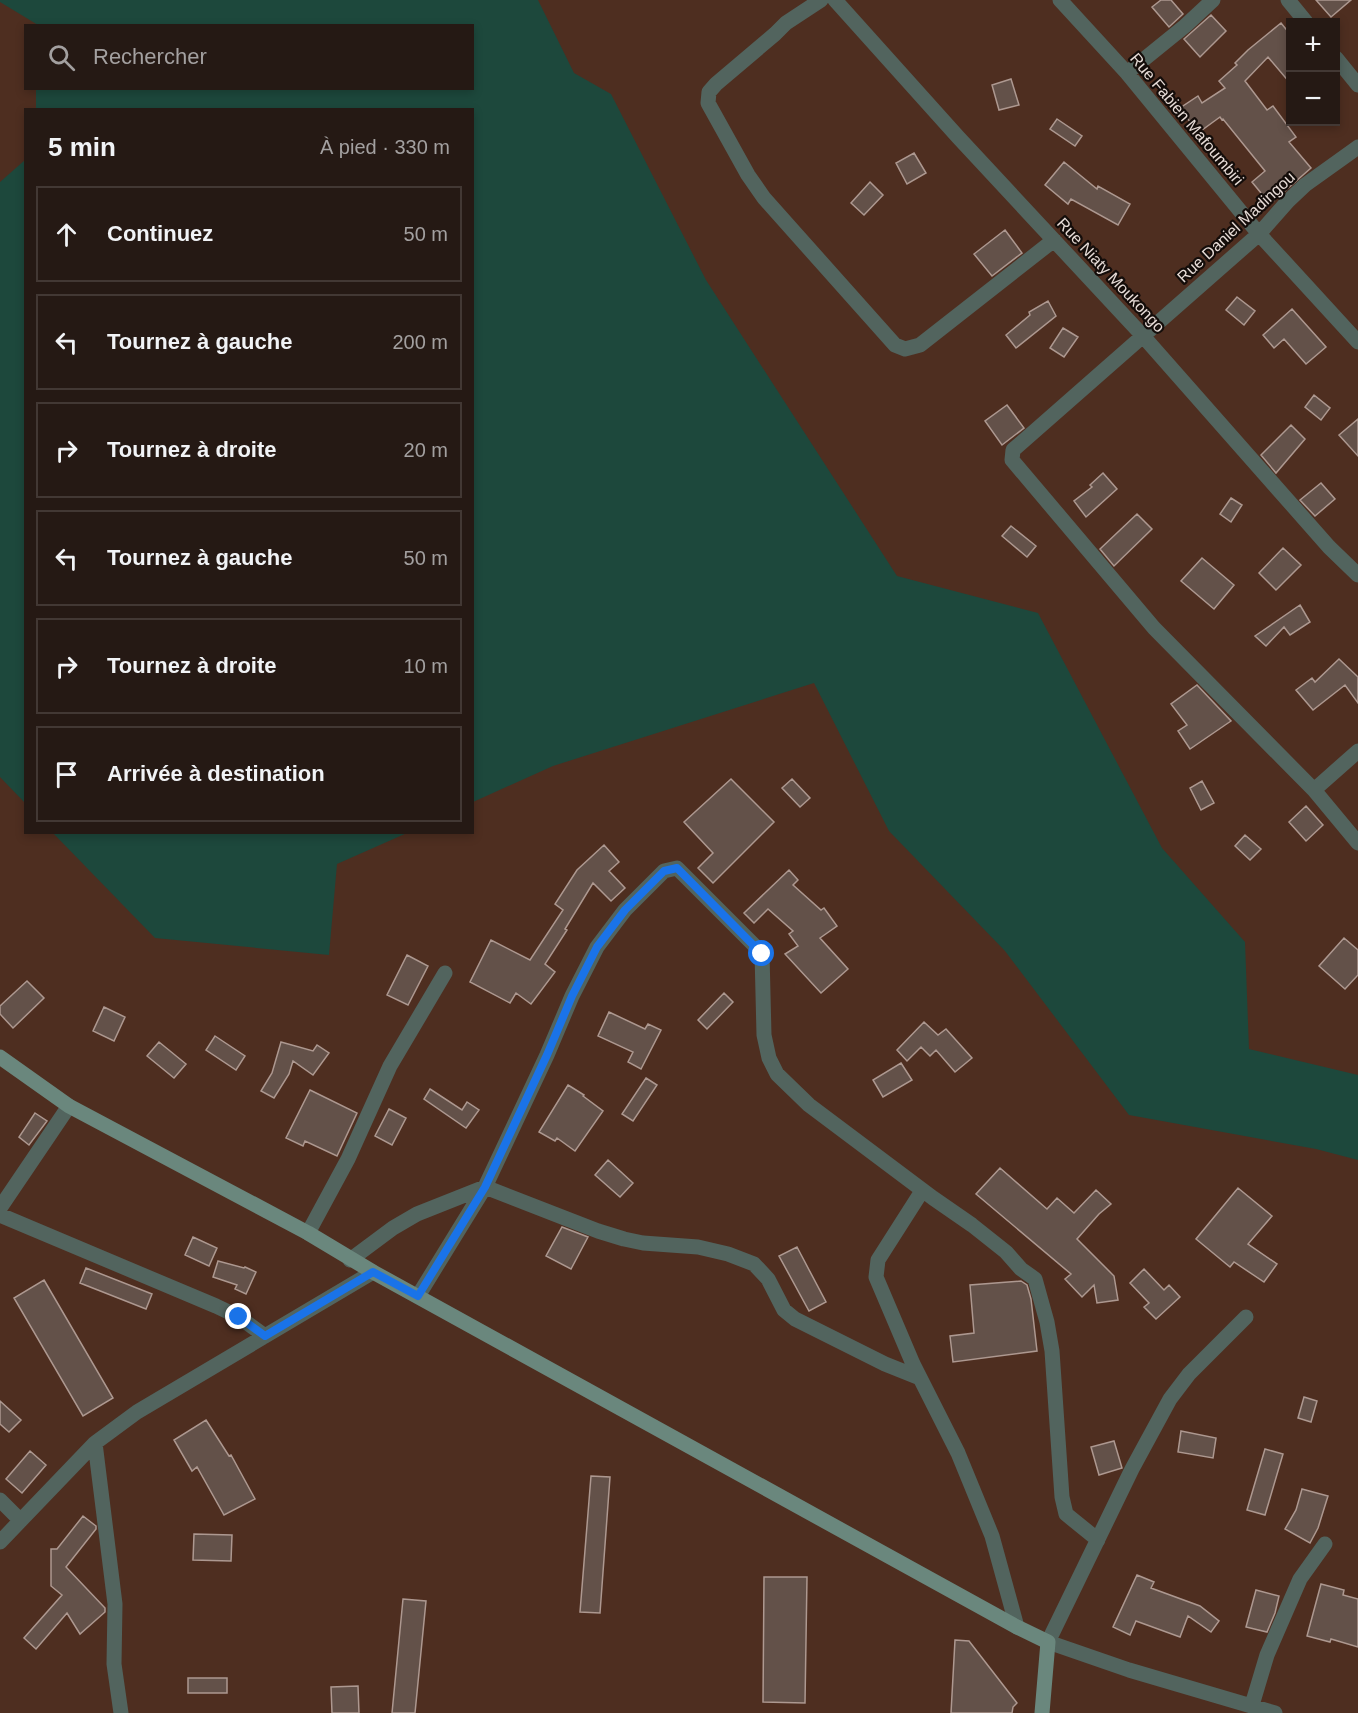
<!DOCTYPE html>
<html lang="fr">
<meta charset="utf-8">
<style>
:root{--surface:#251914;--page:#2d221d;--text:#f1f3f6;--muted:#a3a0a0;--line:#423834}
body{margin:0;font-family:Arial,sans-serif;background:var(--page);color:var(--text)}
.controls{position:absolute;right:18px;top:18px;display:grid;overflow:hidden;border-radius:0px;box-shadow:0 3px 9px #0003}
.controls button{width:54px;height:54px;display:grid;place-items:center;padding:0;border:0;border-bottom:2px solid var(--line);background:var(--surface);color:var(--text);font:30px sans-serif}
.stop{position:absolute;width:18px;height:18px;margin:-14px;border:4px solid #1a73e8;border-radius:50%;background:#fff}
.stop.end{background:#1a73e8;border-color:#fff;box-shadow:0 2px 6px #0008}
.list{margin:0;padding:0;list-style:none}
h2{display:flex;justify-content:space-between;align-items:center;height:78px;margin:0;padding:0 24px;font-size:26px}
h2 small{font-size:20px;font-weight:400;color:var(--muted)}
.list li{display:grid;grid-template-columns:39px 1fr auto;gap:18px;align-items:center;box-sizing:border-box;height:96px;margin:0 12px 12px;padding:0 12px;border:2px solid var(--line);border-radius:0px}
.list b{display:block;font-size:22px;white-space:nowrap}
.list em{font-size:20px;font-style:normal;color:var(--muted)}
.icon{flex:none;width:33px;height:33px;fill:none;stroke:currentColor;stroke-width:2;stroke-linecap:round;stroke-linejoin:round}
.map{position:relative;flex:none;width:1358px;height:1713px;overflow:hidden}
.search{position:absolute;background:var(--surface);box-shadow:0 3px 9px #0003;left:24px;top:24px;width:450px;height:66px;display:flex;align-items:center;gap:15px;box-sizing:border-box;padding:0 21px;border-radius:0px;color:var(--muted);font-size:22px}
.panel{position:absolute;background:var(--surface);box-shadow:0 3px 9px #0003;left:24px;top:108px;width:450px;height:726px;border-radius:0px}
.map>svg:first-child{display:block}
.green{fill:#4e2e20;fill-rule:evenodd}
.water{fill:#1d483c}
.building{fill:#635149;stroke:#ad9890;stroke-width:1.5}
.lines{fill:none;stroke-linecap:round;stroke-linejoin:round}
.street{stroke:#52645e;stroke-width:15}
.secondary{stroke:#6a877d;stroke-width:15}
.route{stroke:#1a73e8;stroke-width:8}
.labels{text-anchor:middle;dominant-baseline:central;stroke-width:4.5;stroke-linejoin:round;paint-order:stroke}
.street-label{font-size:16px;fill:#e7dcd7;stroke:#140d0a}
</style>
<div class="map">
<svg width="1358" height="1713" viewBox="0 0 1358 1713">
<rect width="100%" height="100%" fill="#31211b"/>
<path class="green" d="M0,0H1358V1713H0ZM1290,22H1336V122H1290ZM26,26H472V88H26ZM26,110H472V832H26Z"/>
<path class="water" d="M0,0H538L574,73L611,94L706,280L897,576L1038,613L1162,848L1245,942L1249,1049L1358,1075V1160L1316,1149L1129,1115L1005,951L889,831L814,683L553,766L473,802L472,110L36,109V88H472V26L38,25L0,2Z
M25,160V803L0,777V182Z
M53,833H407L337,864L329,955L155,938Z"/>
<path class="building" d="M1161,0H1171L1183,14L1169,27L1152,7Z
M1316,0H1351L1331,17Z
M1211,15L1226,31L1200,57L1184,39Z
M1281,23L1290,34V83L1268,57L1245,81L1267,110L1273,106L1296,137L1289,142L1311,168L1270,204L1252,182L1265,171L1223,119L1222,120L1220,117L1198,133L1180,108L1198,96L1202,103L1225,88L1219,81L1237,65L1235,63L1248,50Z
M1011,79L1019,105L999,110L992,85Z
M1057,119L1082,136L1075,146L1050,129Z
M914,153L926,173L907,184L896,163Z
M1064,162L1097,189L1098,186L1130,204L1118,225L1071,199L1068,204L1045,185Z
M870,182L883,195L864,215L851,203Z
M1005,230L1022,253L992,276L974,254Z
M1237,297L1255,311L1244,325L1226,310Z
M1048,301L1056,316L1016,348L1006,335L1030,315L1029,312Z
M1292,309L1326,347L1306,364L1284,339L1274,348L1263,335Z
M1063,328L1078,337L1064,357L1050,348Z
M1314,395L1330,408L1321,420L1305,407Z
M1007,405L1024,428L1002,445L985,421Z
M1358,419V456L1339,435Z
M1291,425L1305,439L1276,473L1261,455Z
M1103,473L1117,489L1086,517L1074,501L1092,487L1090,485Z
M1321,483L1335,499L1315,516L1300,500Z
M1231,498L1242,505L1231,522L1220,514Z
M1137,514L1152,529L1114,566L1100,549Z
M1011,526L1036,546L1027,557L1002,536Z
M1283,548L1301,565L1276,590L1259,573Z
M1202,558L1234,585L1214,609L1181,581Z
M1300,605L1310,622L1290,635L1284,627L1266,646L1255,636Z
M1339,659L1358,677V703L1345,685L1313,710L1296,690L1312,678L1315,682Z
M1197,685L1231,721L1190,749L1178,731L1187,725L1171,704Z
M731,779L774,822L713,883L698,868L713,853L684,822Z
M792,779L810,798L800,807L782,788Z
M1202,781L1214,803L1201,810L1190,788Z
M1306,806L1323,825L1306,841L1289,822Z
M1245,835L1261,849L1250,860L1235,846Z
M604,845L619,862L609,871L625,888L611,901L593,883L565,929L567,930L545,964L555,972L531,1004L516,993L510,1003L470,982L491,940L530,960L563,910L555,904L577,870Z
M789,870L798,880L793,885L821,910L824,908L837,926L820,938L848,969L821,993L785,954L798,946L789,934L793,931L768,909L754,923L744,913Z
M1344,938L1358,950V975L1345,989L1319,966Z
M407,955L428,966L408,1005L387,995Z
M27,981L44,998L13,1028L0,1014V1006Z
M724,993L733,1002L707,1029L698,1020Z
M104,1007L125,1017L114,1041L93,1031Z
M609,1012L645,1029L648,1024L661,1030L641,1069L628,1062L633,1052L598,1036Z
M924,1022L938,1035L946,1029L972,1058L955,1072L936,1050L930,1056L921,1047L907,1061L897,1050Z
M215,1036L245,1056L236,1070L206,1050Z
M159,1042L186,1064L174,1078L147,1056Z
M281,1042L313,1051L317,1045L329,1053L313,1075L293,1061L289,1074L274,1098L261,1091L272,1073Z
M901,1063L912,1080L883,1097L873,1080Z
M646,1078L657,1085L633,1121L622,1114Z
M568,1085L584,1095L583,1096L603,1111L575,1151L557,1138L555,1141L539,1132Z
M430,1089L462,1110L467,1102L479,1110L466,1128L424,1099Z
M310,1090L357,1113L337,1156L305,1141L303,1146L286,1138Z
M389,1109L406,1118L392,1145L375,1136Z
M35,1113L47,1121L29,1145L19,1137Z
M608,1160L633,1183L620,1197L595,1175Z
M1000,1168L1047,1209L1057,1198L1074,1213L1096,1190L1111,1204L1099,1214L1077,1239L1114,1276L1118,1300L1097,1303L1094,1285L1082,1297L1065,1279L1071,1274L976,1194Z
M1238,1188L1272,1216L1248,1244L1277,1264L1264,1282L1234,1262L1230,1267L1196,1239Z
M562,1227L588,1237L571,1269L546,1256Z
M193,1237L217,1248L209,1266L185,1255Z
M797,1247L826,1302L809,1311L779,1256Z
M218,1261L244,1268L245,1267L256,1272L246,1294L235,1289L237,1285L213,1277Z
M86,1268L152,1294L146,1309L80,1283Z
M1144,1269L1164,1290L1169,1285L1180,1297L1156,1319L1144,1307L1149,1303L1130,1283Z
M44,1280L113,1398L83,1416L14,1298Z
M1021,1281L1027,1285L1031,1299L1037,1351L953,1362L950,1336L974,1333L970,1285Z
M1304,1397L1317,1401L1311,1422L1298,1418Z
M0,1401L21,1420L9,1432L0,1424Z
M206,1420L229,1456L231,1455L255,1499L224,1515L197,1467L192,1471L174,1440Z
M1181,1431L1216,1438L1213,1458L1178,1452Z
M1114,1441L1122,1468L1099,1475L1091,1447Z
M1265,1449L1283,1454L1265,1515L1247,1510Z
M30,1451L46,1465L22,1493L6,1479Z
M591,1476L610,1477L600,1613L580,1612Z
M1302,1489L1328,1496L1318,1528L1310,1543L1285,1529L1296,1510Z
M83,1516L96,1526V1529L66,1567L105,1608V1612L80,1634L67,1613L36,1649L24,1638L62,1595L51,1586V1549H57Z
M194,1534L232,1535L231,1561L193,1560Z
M1137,1575L1154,1582L1151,1588L1200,1606L1219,1621L1211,1632L1188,1616L1180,1637L1136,1621L1130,1635L1113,1627Z
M764,1577H807L805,1703L763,1702Z
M1321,1584L1344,1590L1343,1595L1358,1599V1647L1331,1639L1330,1642L1307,1636Z
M1256,1590L1279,1596L1275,1613L1267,1632L1246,1627Z
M403,1599L426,1601L415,1713H392Z
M955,1640L969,1641L1017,1703L1013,1707L1012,1713H951Z
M188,1678H227V1693H188Z
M358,1686L359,1713H332L331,1687Z"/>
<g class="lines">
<path class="street" d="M821,0L786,23L775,34L716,84L709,92L708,103L748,175L764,198L895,345L905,349L920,345L1054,240
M835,0L958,137L1143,336L1329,547L1358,575
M1060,0L1127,73L1259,234L1358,342
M1288,0L1306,22
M1336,58L1358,85
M1127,73L1185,26L1213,0
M1358,147L1305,185L1288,201L1259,234L1013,450L1012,460L1154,628L1314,790L1358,843
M1314,790L1358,751
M922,1191L878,1260L876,1277L913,1364L958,1453L992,1536L1017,1627
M0,1208L69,1106
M0,1215L216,1306L239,1317L265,1336
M308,1233L348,1159L390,1066L445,973
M350,1260L393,1228L417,1214L485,1187L598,1231L624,1239L643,1243L698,1247L728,1254L754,1264L768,1279L784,1310L795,1319L885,1364L920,1378
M418,1296L485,1187L547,1055L572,996L597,947L625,910L664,871L677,868L762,953L764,1035L769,1058L777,1074L809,1105L933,1198L972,1225L1006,1252L1021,1269L1035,1279L1047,1322L1052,1351L1062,1497L1066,1514L1098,1540
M1246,1317L1189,1374L1170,1399L1132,1469L1048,1642L1129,1670L1275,1713
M95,1443L115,1604L114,1664L121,1713
M0,1500L20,1520
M0,1542L95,1443L137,1412L373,1272
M1252,1705L1267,1655L1300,1579L1325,1544"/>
<path class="secondary" d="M0,1057L69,1106L308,1233L373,1272L1017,1627L1048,1642L1042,1713"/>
</g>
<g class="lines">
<path class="route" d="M239,1317L265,1336L373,1272L418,1296L485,1187L547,1055L572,996L597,947L625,910L664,871L677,868L762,954"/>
</g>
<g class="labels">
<g class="street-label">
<text transform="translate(1187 119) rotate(50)">Rue Fabien Mafoumbiri</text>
<text transform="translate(1236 227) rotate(-43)">Rue Daniel Madingou</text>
<text transform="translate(1111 275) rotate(47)">Rue Niaty Moukongo</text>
</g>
</g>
</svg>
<div class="controls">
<button>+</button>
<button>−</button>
</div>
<div class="stop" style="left:762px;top:954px"></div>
<div class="stop end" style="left:239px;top:1317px"></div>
<div class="search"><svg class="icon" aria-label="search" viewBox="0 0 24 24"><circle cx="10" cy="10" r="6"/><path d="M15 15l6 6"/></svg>Rechercher</div>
<section class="panel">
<h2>5 min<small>À pied · 330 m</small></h2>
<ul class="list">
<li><svg class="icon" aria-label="ahead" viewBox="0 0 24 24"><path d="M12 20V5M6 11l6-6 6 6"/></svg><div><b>Continuez</b></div><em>50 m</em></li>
<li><svg class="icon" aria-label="left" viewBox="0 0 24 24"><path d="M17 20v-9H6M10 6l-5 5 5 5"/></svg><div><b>Tournez à gauche</b></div><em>200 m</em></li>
<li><svg class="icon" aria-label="right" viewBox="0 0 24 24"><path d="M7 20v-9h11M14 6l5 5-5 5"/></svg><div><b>Tournez à droite</b></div><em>20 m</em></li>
<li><svg class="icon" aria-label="left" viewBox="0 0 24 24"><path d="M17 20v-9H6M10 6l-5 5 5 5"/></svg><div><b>Tournez à gauche</b></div><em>50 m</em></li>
<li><svg class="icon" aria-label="right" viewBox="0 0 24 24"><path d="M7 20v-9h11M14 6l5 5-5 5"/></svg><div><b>Tournez à droite</b></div><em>10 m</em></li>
<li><svg class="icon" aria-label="arrive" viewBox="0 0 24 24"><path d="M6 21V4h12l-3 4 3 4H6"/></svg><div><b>Arrivée à destination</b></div></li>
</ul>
</section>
</div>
